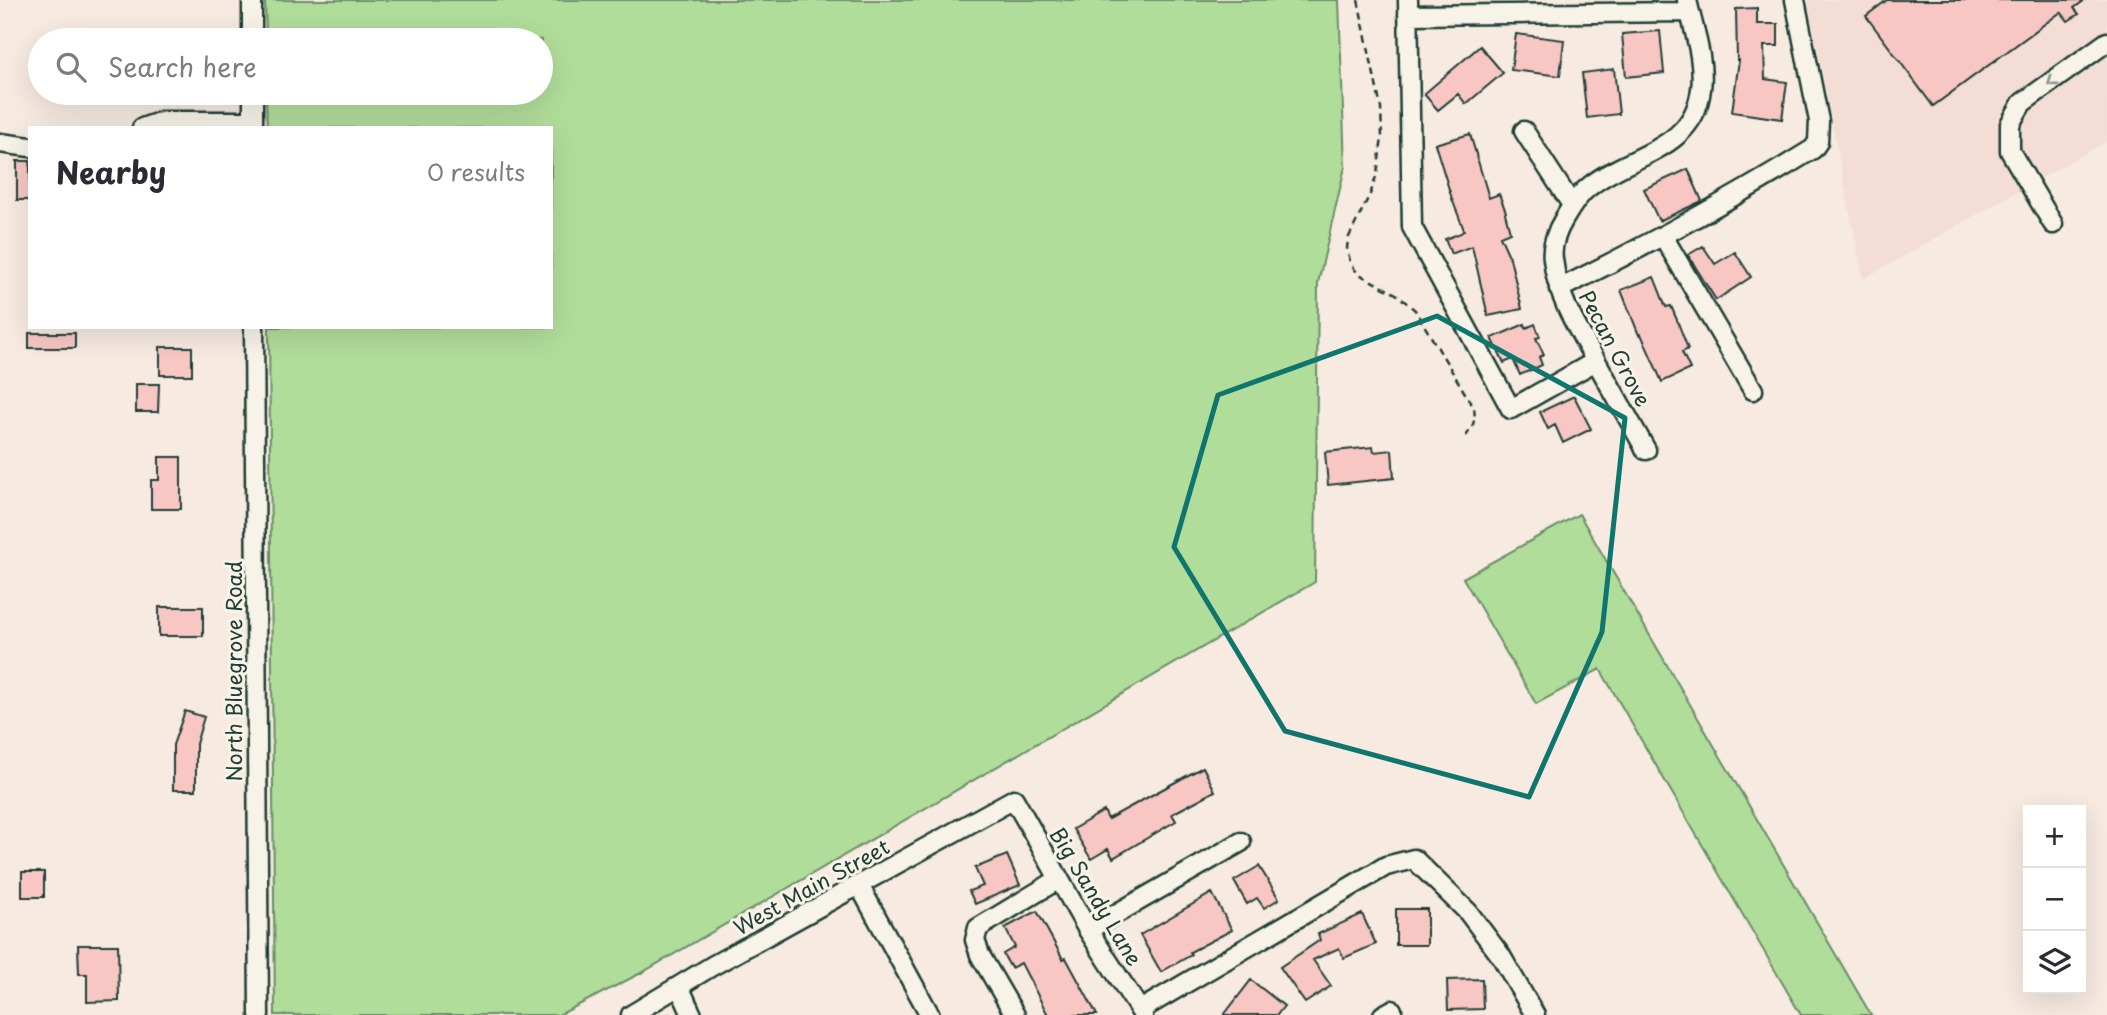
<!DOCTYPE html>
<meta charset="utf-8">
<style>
:root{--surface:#fff;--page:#f2f2f3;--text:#2b2b33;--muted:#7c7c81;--line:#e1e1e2}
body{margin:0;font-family:"Playpen Sans",sans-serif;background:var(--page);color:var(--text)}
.controls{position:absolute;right:21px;bottom:21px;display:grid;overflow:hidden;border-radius:0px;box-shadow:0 7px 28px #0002}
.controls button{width:63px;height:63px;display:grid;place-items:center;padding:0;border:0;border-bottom:2px solid var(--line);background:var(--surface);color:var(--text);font:35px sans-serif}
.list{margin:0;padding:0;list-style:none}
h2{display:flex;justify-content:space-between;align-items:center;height:91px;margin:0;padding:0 28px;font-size:30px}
h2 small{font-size:23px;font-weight:400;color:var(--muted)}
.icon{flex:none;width:38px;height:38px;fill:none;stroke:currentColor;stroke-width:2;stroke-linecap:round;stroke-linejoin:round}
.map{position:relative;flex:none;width:2107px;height:1015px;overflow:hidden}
.search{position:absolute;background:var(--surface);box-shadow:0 7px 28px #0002;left:28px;top:28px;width:525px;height:77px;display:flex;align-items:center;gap:18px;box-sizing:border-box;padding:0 24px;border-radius:38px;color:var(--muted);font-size:26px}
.panel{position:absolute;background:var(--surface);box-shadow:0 7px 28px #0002;left:28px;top:126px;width:525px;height:203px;border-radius:0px}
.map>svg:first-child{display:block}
.built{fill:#f3ddd5}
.green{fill:#b1dd9a;stroke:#688d67;stroke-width:2}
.building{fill:#f8c7c4;stroke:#1f3d34;stroke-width:2}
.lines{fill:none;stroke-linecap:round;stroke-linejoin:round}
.minor-casing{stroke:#1f3d34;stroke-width:23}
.path{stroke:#1f3d34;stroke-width:2.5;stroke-dasharray:7 5;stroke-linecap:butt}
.minor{stroke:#f7f3e8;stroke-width:18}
.oneway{stroke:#8b988e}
.marked{fill:none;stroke:#0f766e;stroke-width:5;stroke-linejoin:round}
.labels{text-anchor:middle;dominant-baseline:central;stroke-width:6;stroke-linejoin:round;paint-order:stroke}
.street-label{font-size:21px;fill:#1f3d34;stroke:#f7f3e8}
</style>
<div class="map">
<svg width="2107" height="1015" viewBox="0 0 2107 1015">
<rect width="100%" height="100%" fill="#f7eae1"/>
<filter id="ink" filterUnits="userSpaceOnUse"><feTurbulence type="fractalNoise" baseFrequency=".0143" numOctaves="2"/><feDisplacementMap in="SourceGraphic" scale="14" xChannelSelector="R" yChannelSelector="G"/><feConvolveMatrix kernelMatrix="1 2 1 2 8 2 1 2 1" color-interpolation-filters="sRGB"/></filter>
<g filter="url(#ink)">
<path class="built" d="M1808,0H2107V141L1863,279Z"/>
<path class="green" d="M265,0H1339L1345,167L1318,283L1315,582L643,972L559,1015H275L269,327H551V128H267L266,93H541V40H266Z
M1579,514L1871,1015H1801L1600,669L1536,704L1463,578Z"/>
<path class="building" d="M1887,0H2085L2074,8L2079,14L2068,21L2061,12L1933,106L1866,16Z
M1757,8V24H1778V46H1764L1765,79L1787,82L1782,119L1732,112L1739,60H1737L1736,9Z
M1660,31L1664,73L1626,77L1622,34Z
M1516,34L1564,40L1560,76L1511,70Z
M1480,46L1503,73L1466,104L1458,94L1438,110L1424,94Z
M1614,69L1619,114L1587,118L1582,73Z
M1470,134L1489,198L1499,194L1506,212L1505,213L1510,232L1500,236L1510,258L1522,309L1488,316L1472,246L1451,254L1445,239L1461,233L1464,230L1452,199L1435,144Z
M17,161H30V200H17Z
M1688,169L1702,201L1659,221L1644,189Z
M1703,246L1715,264L1735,252L1751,277L1716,300L1688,255Z
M1654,277L1666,307L1671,306L1677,320L1688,349L1682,352L1690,369L1662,382L1641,334L1639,335L1621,290Z
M1525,324L1526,328L1535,324L1540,337L1536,338L1544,355L1539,357L1542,365L1520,375L1513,359L1504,363L1492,338Z
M29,333H75V348H29Z
M160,347H192V375H160Z
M136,384H159L158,412H136Z
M1574,396L1591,429L1563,443L1555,425L1548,429L1540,412Z
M1373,447L1374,452L1392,450L1394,478L1328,485L1325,452Z
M159,457H181V509H151V480H159Z
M159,607H203V636H159Z
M185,711L204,717L196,744V790H173V745Z
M1203,767L1215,791L1172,814L1176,821L1113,858L1108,849L1091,859L1073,829L1104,811L1108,819Z
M1007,855L1020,885L975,904L969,891L983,886L975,868Z
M1259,866L1279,899L1264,908L1257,898L1247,904L1234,881Z
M22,872H44V897H22Z
M1212,893L1232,930L1190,952L1191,955L1161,972L1140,935Z
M1396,909H1427V945H1396Z
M1037,911L1063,959L1066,958L1097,1015H1048L1021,963L1011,968L1003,954L1015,947L1005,928Z
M1362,914L1376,944L1344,958L1339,948L1313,960L1331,986L1305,1003L1280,967L1320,940L1318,934Z
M78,945H118L119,1001L87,1002V974H79Z
M1482,979L1483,1009L1448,1010L1447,980Z
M1251,980L1284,1006L1277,1015H1224Z"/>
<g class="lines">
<defs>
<path id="minor" d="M252,0V40
M1408,0L1412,227L1511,409L1596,361
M1408,15L1689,12
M253,93V128
M142,128L162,121H253
M1524,131L1572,205
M0,143L30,147
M2053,224L2010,151V124L2022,103L2107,42
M1663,236L1753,390
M1559,289C1646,246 1731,200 1813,149L1818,142L1819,121L1795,0
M254,327L259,1015
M1646,450C1629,420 1613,391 1596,361C1578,329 1557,297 1553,259C1551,246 1557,230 1564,219C1571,207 1579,194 1590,186C1629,154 1694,151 1701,89C1705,60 1693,28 1687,0
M859,885L930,1015
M1088,930L1241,842
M679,986L692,1015
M1140,1010L1386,866L1414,859L1468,912L1501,956L1535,1015
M631,1015L712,966L1014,799L1088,930L1143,1015
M1015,1015L980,955L975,940L978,928L1059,879
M1383,1015L1392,1010"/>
</defs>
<use href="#minor" class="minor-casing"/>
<path class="path" d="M1358,0L1381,108L1382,138L1377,174L1371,192L1348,239L1347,248L1350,261L1355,270L1364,277L1396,294L1415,310L1474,408C1476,421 1473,426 1466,436"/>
<use href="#minor" class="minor"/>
</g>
<defs><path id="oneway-chevron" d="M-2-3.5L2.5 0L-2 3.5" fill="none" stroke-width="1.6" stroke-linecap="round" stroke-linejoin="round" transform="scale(1.75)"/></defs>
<use class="oneway" href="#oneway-chevron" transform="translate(2052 82) rotate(144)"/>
</g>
<path class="marked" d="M1437,316L1625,418L1602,632L1529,797L1285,731L1174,547L1218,395Z"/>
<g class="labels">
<g class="street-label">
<text transform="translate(1616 348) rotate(62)">Pecan Grove</text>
<text transform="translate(233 671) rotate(-90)">North Bluegrove Road</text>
<text transform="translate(811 886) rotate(-29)">West Main Street</text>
<text transform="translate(1097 896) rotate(59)">Big Sandy Lane</text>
</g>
</g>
</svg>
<div class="controls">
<button>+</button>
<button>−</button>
<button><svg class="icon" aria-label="layers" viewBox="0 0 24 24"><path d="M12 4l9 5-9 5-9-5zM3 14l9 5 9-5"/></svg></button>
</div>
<div class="search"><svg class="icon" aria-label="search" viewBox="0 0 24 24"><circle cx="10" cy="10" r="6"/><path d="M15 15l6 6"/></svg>Search here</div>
<section class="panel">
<h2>Nearby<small>0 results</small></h2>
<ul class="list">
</ul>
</section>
</div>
